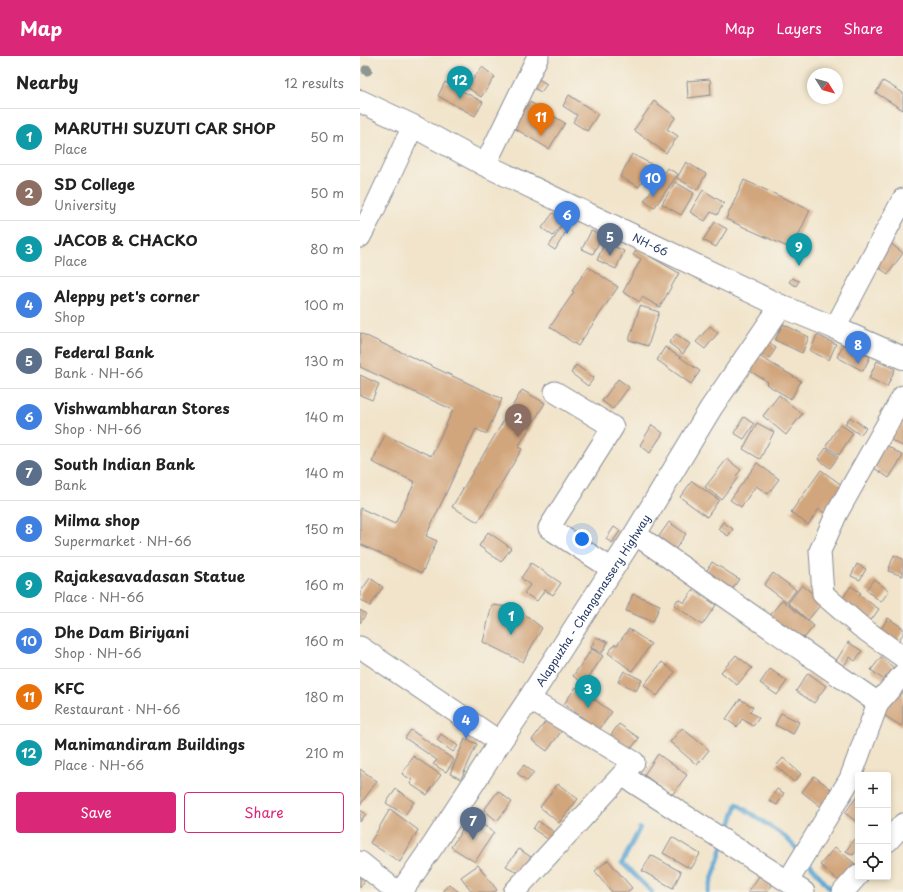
<!DOCTYPE html>
<meta charset="utf-8">
<style>
:root{--surface:#fff;--page:#f6f6f6;--text:#222;--muted:#767676;--line:#e0e0e0;--accent:#db2777}
body{margin:0;font-family:"Playpen Sans",sans-serif;background:var(--page);color:var(--text)}
.controls{position:absolute;right:12px;bottom:12px;display:grid;overflow:hidden;border-radius:4px;box-shadow:0 2px 6px #0003}
.controls button{width:36px;height:36px;display:grid;place-items:center;padding:0;border:0;border-bottom:1px solid var(--line);background:var(--surface);color:var(--text);font:20px sans-serif}
.compass{position:absolute;left:447px;top:12px;width:36px;height:36px;border-radius:50%;background:var(--surface);box-shadow:0 2px 6px #0003;rotate:127deg}
.you{position:absolute;left:222px;top:483px;width:14px;height:14px;margin:-10px;border:3px solid #fff;border-radius:50%;background:#1a73e8;box-shadow:0 0 0 6px #1a73e833}
.badge{display:grid;place-items:center;width:26px;height:26px;border-radius:50%;background:var(--accent);color:#fff;font-size:13px;font-weight:700}
.pin{position:absolute;translate:-50% -33px;filter:drop-shadow(0 1px 2px #0008)}
.pin::after{content:'';position:absolute;top:21px;width:14px;height:12px;background:inherit;clip-path:polygon(0 0,100% 0,50% 100%)}
.list{margin:0;padding:0;list-style:none}
h2{display:flex;justify-content:space-between;align-items:center;height:52px;margin:0;padding:0 16px;font-size:17px}
h2 small{font-size:13px;font-weight:400;color:var(--muted)}
.list li{display:grid;grid-template-columns:26px 1fr auto;gap:12px;align-items:center;box-sizing:border-box;height:56px;padding:0 16px;border-top:1px solid var(--line)}
.list b{display:block;font-size:15px;white-space:nowrap}
.list p{margin:0;font-size:13px;white-space:nowrap;color:var(--muted)}
.list em{font-size:13px;font-style:normal;color:var(--muted)}
.actions{display:flex;gap:8px;padding:12px 16px}
.actions a{flex:1;padding:9px 0;border:1px solid var(--accent);border-radius:4px;text-align:center;font-size:14px;color:var(--accent)}
.actions .main{background:var(--accent);color:#fff}
.icon{flex:none;width:22px;height:22px;fill:none;stroke:currentColor;stroke-width:2;stroke-linecap:round;stroke-linejoin:round}
.map{position:relative;flex:none;width:543px;height:836px;overflow:hidden}
header{display:flex;align-items:center;gap:24px;box-sizing:border-box;height:56px;padding:0 20px;background:var(--accent);color:#fff}
header strong{font-size:19px}
nav{display:flex;gap:22px;margin-inline-start:auto;font-size:14px}
main{display:flex}
aside{flex:1;background:var(--surface)}
.map>svg:first-child{display:block}
.lines{fill:none;stroke-linecap:round;stroke-linejoin:round}
.stream{stroke:#5ba6d3;stroke-width:4.5}
.building{fill:#d2a67d}
.minor-casing{stroke:#868a94;stroke-width:23}
.major-casing{stroke:#868a94;stroke-width:24}
.minor{stroke:#fff;stroke-width:21}
.major{stroke:#fff;stroke-width:22}
.tree{fill:#8d9692}
.labels{text-anchor:middle;dominant-baseline:central;stroke-width:3;stroke-linejoin:round;paint-order:stroke}
.street-label{font-size:11px;fill:#1b2f5e;stroke:#f7f3e8}
</style>
<header>
<strong>Map</strong>
<nav><a>Map</a><a>Layers</a><a>Share</a></nav>
</header>
<main>
<aside>
<h2>Nearby<small>12 results</small></h2>
<ul class="list">
<li><span class="badge" style="background:#0f9aa8">1</span><div><b>MARUTHI SUZUTI CAR SHOP</b><p>Place</p></div><em>50 m</em></li>
<li><span class="badge" style="background:#8d6e63">2</span><div><b>SD College</b><p>University</p></div><em>50 m</em></li>
<li><span class="badge" style="background:#0f9aa8">3</span><div><b>JACOB &amp; CHACKO</b><p>Place</p></div><em>80 m</em></li>
<li><span class="badge" style="background:#3f7fe0">4</span><div><b>Aleppy pet's corner</b><p>Shop</p></div><em>100 m</em></li>
<li><span class="badge" style="background:#5c6f8a">5</span><div><b>Federal Bank</b><p>Bank · NH-66</p></div><em>130 m</em></li>
<li><span class="badge" style="background:#3f7fe0">6</span><div><b>Vishwambharan Stores</b><p>Shop · NH-66</p></div><em>140 m</em></li>
<li><span class="badge" style="background:#5c6f8a">7</span><div><b>South Indian Bank</b><p>Bank</p></div><em>140 m</em></li>
<li><span class="badge" style="background:#3f7fe0">8</span><div><b>Milma shop</b><p>Supermarket · NH-66</p></div><em>150 m</em></li>
<li><span class="badge" style="background:#0f9aa8">9</span><div><b>Rajakesavadasan Statue</b><p>Place · NH-66</p></div><em>160 m</em></li>
<li><span class="badge" style="background:#3f7fe0">10</span><div><b>Dhe Dam Biriyani</b><p>Shop · NH-66</p></div><em>160 m</em></li>
<li><span class="badge" style="background:#e8710a">11</span><div><b>KFC</b><p>Restaurant · NH-66</p></div><em>180 m</em></li>
<li><span class="badge" style="background:#0f9aa8">12</span><div><b>Manimandiram Buildings</b><p>Place · NH-66</p></div><em>210 m</em></li>
</ul>
<div class="actions"><a class="main">Save</a><a>Share</a></div>
</aside>
<div class="map">
<svg width="543" height="836" viewBox="0 0 543 836">
<rect width="100%" height="100%" fill="#f7f3e8"/>
<filter id="ink" filterUnits="userSpaceOnUse"><feTurbulence type="fractalNoise" baseFrequency=".025" numOctaves="2"/><feDisplacementMap in="SourceGraphic" scale="8" xChannelSelector="R" yChannelSelector="G"/><feConvolveMatrix kernelMatrix="1 2 1 2 8 2 1 2 1" color-interpolation-filters="sRGB"/></filter>
<filter id="wash" filterUnits="userSpaceOnUse"><feTurbulence type="fractalNoise" baseFrequency=".012" numOctaves="4" result="noise"/><feDisplacementMap in="SourceGraphic" scale="16" xChannelSelector="R" yChannelSelector="G"/><feGaussianBlur stdDeviation="0.9" result="paint"/><feColorMatrix in="noise" values="0 0 0 0 0 0 0 0 0 0 0 0 0 0 0 0 0 1.4 0 .05"/><feComposite in="paint" operator="in"/></filter>
<g filter="url(#wash)">
<rect width="100%" height="100%" fill="#f1e4ca"/>
<g class="lines">
<path class="stream" d="M280,772L262,807L292,836
M366,781L377,748L424,780L440,796
M447,805L473,836
M348,836L363,789"/>
</g>
<g id="blocks">
<path class="building" d="M122,11L135,21L121,41L107,31Z
M175,21L187,28L181,36L170,30Z
M350,23L351,39L328,42L327,25Z
M523,25L543,37V54L516,37Z
M85,26L123,46L115,60L78,40Z
M209,39L238,58L227,75L213,66L217,59L203,50Z
M294,45L316,61L307,73L318,80L306,97L274,74Z
M170,46L205,67L189,93L154,72Z
M272,98L291,108L279,131L260,121Z
M326,106L346,118L337,134L317,122Z
M307,112L318,118L294,152L284,145Z
M384,124L450,154L432,193L366,163Z
M315,126L334,137L321,159L302,148Z
M343,134L364,147L357,159L351,156L345,165L330,156Z
M193,157L204,165L193,180L182,172Z
M355,166L367,173L356,191L343,184Z
M202,170L207,174L195,194L189,190Z
M231,175L242,180L233,198L222,193Z
M245,186L264,195L256,213L237,204Z
M530,187L543,197L528,218L515,209Z
M277,193L319,217L300,251L282,241L280,246L263,236L281,203L273,199Z
M228,211L258,231L218,290L190,271L214,236L212,235Z
M432,222L439,225L436,230L429,226Z
M280,250L299,256L288,290L269,284Z
M423,268L449,281L442,297L415,284Z
M350,270L358,277L345,293L336,286Z
M0,277L142,343L126,378L116,373L66,480L77,485L62,517L0,488V452L35,468L55,426L12,406L25,379L71,400L93,354L0,311Z
M316,278L330,288L323,298L309,287Z
M457,279L476,288L469,304L450,295Z
M407,284L416,292L409,303L399,296Z
M484,287L510,301L503,315L477,301Z
M305,291L340,315L331,328L297,304Z
M399,300L441,325L431,343L406,328L408,326L390,315Z
M517,305L535,313L527,331L509,322Z
M216,309L234,322L228,330L211,317Z
M0,319L19,328L12,344L0,339Z
M258,323L269,331L253,353L242,345Z
M162,334L185,347L158,391L162,393L118,466L92,451Z
M419,339L442,358L426,379L403,360Z
M543,359V388L542,390L524,380Z
M384,361L394,368L384,383L374,377Z
M490,361L506,372L500,379L485,368Z
M397,367L414,376L400,403L383,393Z
M480,368L493,377L479,399L466,390Z
M292,369L303,377L290,397L280,389Z
M525,388L543,400L529,422L511,410Z
M466,392L478,401L470,412L458,403Z
M367,403L381,414L376,420L378,422L361,443L345,431Z
M397,407L419,423L408,438L396,430L381,451L370,444Z
M461,414L486,432L467,459L459,453L448,469L431,456Z
M332,425L359,444L347,461L320,441Z
M309,466L326,478L314,495L297,483Z
M363,466L373,473L368,480L358,473Z
M254,471L260,475L252,487L246,483Z
M128,476L151,492L141,506L119,490Z
M534,499L543,503V520L528,515Z
M352,506L379,523L369,538L343,521Z
M171,507L201,527L193,539L185,534L177,545L164,537L170,529L161,522Z
M497,508L506,513L500,524L491,520Z
M413,517L436,534L427,546L404,529Z
M10,522L23,531L10,550L0,543V537Z
M514,523L529,535L521,546L506,534Z
M442,529L463,546L448,564L428,547Z
M491,530L501,537L499,539L519,553L509,567L477,550Z
M333,534L356,549L342,569L314,549L318,543L324,547Z
M273,538L300,549L293,566L266,555Z
M422,544L454,570L440,587L408,562Z
M132,549L157,552L182,572L163,606L123,586Z
M0,554L6,558L0,567Z
M528,562L543,572V578L536,588L519,576Z
M269,573L291,588L272,615L248,597L255,588L257,589Z
M236,581L248,586L242,597L231,592Z
M488,586L502,595L495,605L490,601L484,610L476,605Z
M232,593L243,600L224,628L213,620Z
M376,599L392,612L377,629L361,616Z
M521,601L539,616L529,628L511,614Z
M302,606L315,616L297,640L284,629Z
M410,613L427,625L417,639L400,627Z
M264,615L282,624L276,635L258,626Z
M448,617L466,630L454,647L436,635Z
M543,624V667L541,670L519,656Z
M216,631L252,656L239,674L204,648Z
M380,643L393,651L390,656L399,662L393,670L382,663L377,671L366,663Z
M421,657L439,666L433,678L415,669Z
M188,662L203,673L187,695L172,684Z
M259,668L279,682L267,698L247,684Z
M322,672L349,694L337,709L310,686Z
M51,674L94,704L86,716L73,708L77,704L45,682Z
M81,678L98,690L93,696L77,684Z
M105,683L117,688L101,723L90,718Z
M298,698L327,719L312,739L284,719Z
M53,700L81,719L67,739L50,728L52,724L42,718Z
M423,702L441,718L434,726L416,710Z
M164,709L174,717L167,725L157,717Z
M0,713L17,725L0,749Z
M454,720L476,737L464,753L442,736Z
M198,728L218,743L199,767L180,751Z
M36,733L54,746L45,759L26,747Z
M417,733L424,737L417,749L409,745Z
M138,735L152,746L137,765L124,754Z
M498,739V767L485,757Z
M30,753L58,774L40,806L10,787Z
M0,754L6,758L0,766Z
M111,761L134,776L115,806L91,791Z
M178,765L194,776L189,784L173,773Z
M312,781L340,798L331,813L303,797Z
M494,783L498,786V792L493,799L486,795Z
M475,791L495,808L480,826L460,809Z
M159,793L174,803L162,819L146,810Z
M291,799L321,816L313,832L282,815Z
M248,804L272,832L267,836H252L235,815Z
M118,809L137,834L134,836H112L101,821Z
M402,816L415,825L407,836H388Z
M0,820L5,824L0,832Z
M89,828L99,836H82Z"/>
</g>
</g>
<g filter="url(#ink)">
<use href="#blocks" fill-opacity="0" stroke="#868a94" stroke-width="1"/>
<g class="lines">
<defs>
<path id="minor" d="M125,109L178,0
M0,181L12,158L53,70
M475,272L543,143
M195,336L253,371L189,472L252,513
M543,340L477,457L460,495L463,538L501,571L543,601
M275,478L518,647
M0,591L140,686
M262,719L444,836
M528,785L543,768
M0,806L37,836
M428,825L490,723L518,647L543,618
M154,836L274,706L169,643
M483,836L498,819"/>
<g id="major">
<path id="s1" d="M0,45L53,70L125,109L421,250L475,272L543,302"/>
<path id="s2" d="M41,836L74,788L140,686L169,643L275,478L351,352L421,250"/>
</g>
</defs>
<use href="#minor" class="minor-casing"/>
<use href="#major" class="major-casing"/>
<use href="#minor" class="minor"/>
<use href="#major" class="major"/>
</g>
<circle class="tree" cx="7" cy="14" r="5.5"/>
</g>
<g class="labels">
<g class="street-label">
<text stroke="none"><textPath href="#s1" startOffset="324">NH-66</textPath></text>
<text stroke="none"><textPath href="#s2" startOffset="349">Alappuzha - Changanassery Highway</textPath></text>
</g>
</g>
</svg>
<div class="controls">
<button>+</button>
<button>−</button>
<button><svg class="icon" aria-label="locate" viewBox="0 0 24 24"><circle cx="12" cy="12" r="6"/><path d="M12 2v4M12 18v4M2 12h4M18 12h4"/></svg></button>
</div>
<svg class="compass" viewBox="-18 -18 36 36"><path d="M0-13l5 13h-10z" fill="#e53935"/><path d="M0 13l5-13h-10z" fill="#767676"/></svg>
<div class="you"></div>
<div class="pin badge" style="left:151px;top:579px;background:#0f9aa8">1</div>
<div class="pin badge" style="left:158px;top:381px;background:#8d6e63">2</div>
<div class="pin badge" style="left:228px;top:652px;background:#0f9aa8">3</div>
<div class="pin badge" style="left:106px;top:683px;background:#3f7fe0">4</div>
<div class="pin badge" style="left:250px;top:200px;background:#5c6f8a">5</div>
<div class="pin badge" style="left:207px;top:178px;background:#3f7fe0">6</div>
<div class="pin badge" style="left:113px;top:784px;background:#5c6f8a">7</div>
<div class="pin badge" style="left:498px;top:308px;background:#3f7fe0">8</div>
<div class="pin badge" style="left:439px;top:210px;background:#0f9aa8">9</div>
<div class="pin badge" style="left:293px;top:141px;background:#3f7fe0">10</div>
<div class="pin badge" style="left:181px;top:80px;background:#e8710a">11</div>
<div class="pin badge" style="left:100px;top:43px;background:#0f9aa8">12</div>
</div>
</main>
